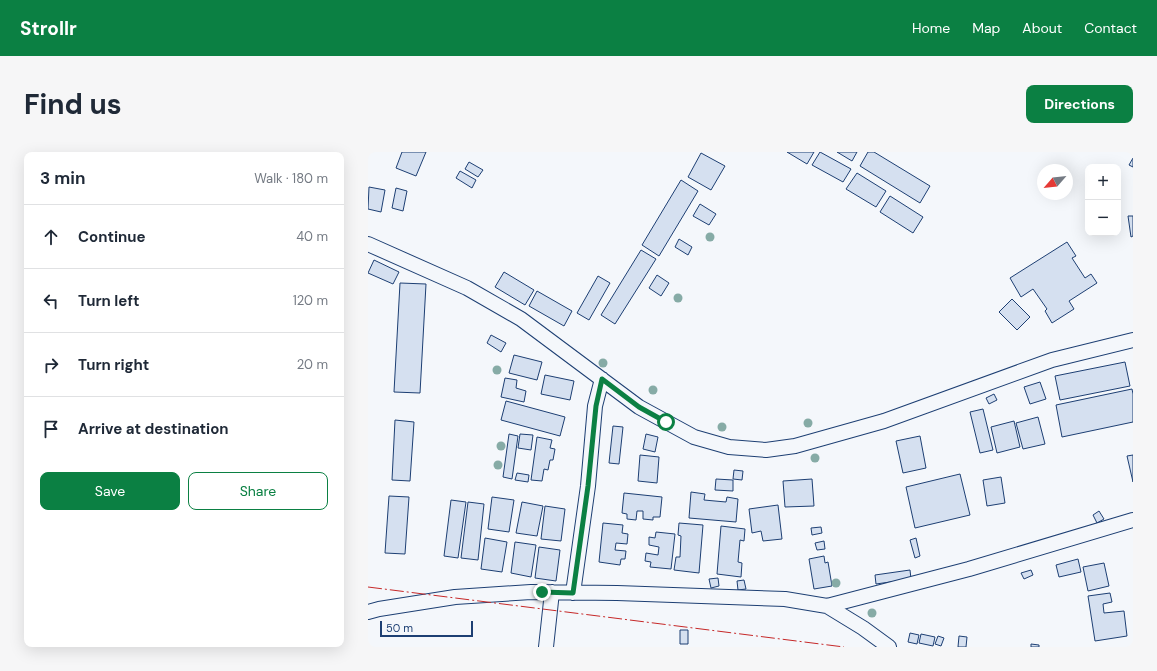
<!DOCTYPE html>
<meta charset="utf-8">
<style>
:root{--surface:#fff;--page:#f6f6f7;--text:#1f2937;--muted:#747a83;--line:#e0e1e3;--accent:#0b8043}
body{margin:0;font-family:"DM Sans",sans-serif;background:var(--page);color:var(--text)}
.controls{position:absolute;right:12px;top:12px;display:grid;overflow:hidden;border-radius:8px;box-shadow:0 4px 16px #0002}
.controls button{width:36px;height:36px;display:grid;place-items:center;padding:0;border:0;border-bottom:1px solid var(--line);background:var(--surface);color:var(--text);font:20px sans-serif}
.compass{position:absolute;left:669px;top:12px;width:36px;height:36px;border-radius:50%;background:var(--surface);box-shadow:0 4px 16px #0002;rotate:242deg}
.scale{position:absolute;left:12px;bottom:10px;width:93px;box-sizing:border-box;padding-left:4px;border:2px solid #1d3f73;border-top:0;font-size:11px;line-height:14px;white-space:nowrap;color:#1d3f73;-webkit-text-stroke:3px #f4f7fb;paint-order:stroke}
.stop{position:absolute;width:12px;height:12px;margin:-9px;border:3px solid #0b8043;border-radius:50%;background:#fff}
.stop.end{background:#0b8043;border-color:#fff;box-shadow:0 1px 4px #0008}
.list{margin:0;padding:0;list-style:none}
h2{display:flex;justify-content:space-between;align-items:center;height:52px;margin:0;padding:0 16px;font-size:17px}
h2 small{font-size:13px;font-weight:400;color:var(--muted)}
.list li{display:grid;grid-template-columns:26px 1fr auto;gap:12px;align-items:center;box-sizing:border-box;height:64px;padding:0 16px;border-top:1px solid var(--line)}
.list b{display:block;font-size:15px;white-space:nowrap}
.list em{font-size:13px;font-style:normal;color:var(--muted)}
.actions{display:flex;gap:8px;padding:12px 16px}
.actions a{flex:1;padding:9px 0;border:1px solid var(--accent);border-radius:8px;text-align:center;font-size:14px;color:var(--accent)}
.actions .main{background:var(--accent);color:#fff}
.icon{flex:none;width:22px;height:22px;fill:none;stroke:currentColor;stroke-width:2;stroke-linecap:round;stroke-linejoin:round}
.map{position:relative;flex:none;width:765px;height:495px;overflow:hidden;border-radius:8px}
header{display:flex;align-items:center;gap:24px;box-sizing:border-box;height:56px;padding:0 20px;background:var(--accent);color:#fff}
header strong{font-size:19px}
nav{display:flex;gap:22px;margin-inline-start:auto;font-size:14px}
.intro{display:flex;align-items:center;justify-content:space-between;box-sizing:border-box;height:96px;padding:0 24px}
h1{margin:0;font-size:28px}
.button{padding:10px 18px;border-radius:8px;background:var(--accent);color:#fff;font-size:14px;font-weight:700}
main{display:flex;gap:24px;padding:0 24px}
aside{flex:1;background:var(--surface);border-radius:8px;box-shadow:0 4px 16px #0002}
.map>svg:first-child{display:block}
.building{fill:#d5e0f0;stroke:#1d3f73}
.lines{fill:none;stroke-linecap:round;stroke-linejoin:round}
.minor-casing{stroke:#1d3f73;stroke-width:16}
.minor{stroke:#f4f7fb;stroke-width:14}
.power{stroke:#c62828;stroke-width:1;stroke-dasharray:14 3 2 3;stroke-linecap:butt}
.tree{fill:#86aba6}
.route{stroke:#0b8043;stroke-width:5}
</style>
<header>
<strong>Strollr</strong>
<nav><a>Home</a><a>Map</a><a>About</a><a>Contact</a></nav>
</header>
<div class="intro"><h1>Find us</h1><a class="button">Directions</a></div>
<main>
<aside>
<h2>3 min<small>Walk · 180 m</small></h2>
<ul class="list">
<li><svg class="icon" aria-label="ahead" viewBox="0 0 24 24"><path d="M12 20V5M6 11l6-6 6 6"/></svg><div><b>Continue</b></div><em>40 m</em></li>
<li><svg class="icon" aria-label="left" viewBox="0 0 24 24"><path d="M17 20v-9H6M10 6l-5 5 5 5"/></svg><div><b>Turn left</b></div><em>120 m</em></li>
<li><svg class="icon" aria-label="right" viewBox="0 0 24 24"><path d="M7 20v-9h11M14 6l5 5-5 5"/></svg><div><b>Turn right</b></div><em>20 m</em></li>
<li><svg class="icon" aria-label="arrive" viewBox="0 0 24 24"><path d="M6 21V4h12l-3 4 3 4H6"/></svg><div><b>Arrive at destination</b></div></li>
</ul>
<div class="actions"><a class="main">Save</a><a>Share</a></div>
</aside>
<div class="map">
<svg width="765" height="495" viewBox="0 0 765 495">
<rect width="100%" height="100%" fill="#f4f7fb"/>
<path class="building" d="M34,0H58L48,24L28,16Z
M419,0H446L439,12Z
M452,0L483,17L475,30L444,13Z
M469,0H489L484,9Z
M500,0H506L562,34L552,51L492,14Z
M333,1L357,14L343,38L320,25Z
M765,6V15L761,13Z
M101,10L115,18L110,25L97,17Z
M92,19L108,28L104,36L88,26Z
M489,21L518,39L508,55L478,37Z
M313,28L330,39L291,104L274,93Z
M1,35L17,38L13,60L0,57Z
M28,36L39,39L35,59L24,56Z
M522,44L555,65L545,81L512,60Z
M332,52L348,62L341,73L325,64Z
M760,64H765V84L763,85Z
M311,87L324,95L320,103L307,95Z
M699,90L708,104L704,106L717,126L723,122L729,131L701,149L706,157L684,171L677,159L679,157L665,137L653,145L642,126Z
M273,98L288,107L247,172L233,163Z
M6,108L31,120L25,132L0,121Z
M136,120L166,138L157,153L127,135Z
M289,123L301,131L293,144L281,136Z
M230,124L242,131L221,168L209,161Z
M32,131L58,132L52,241L26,240Z
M169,139L204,159L196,174L161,154Z
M644,147L662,165L649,178L631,160Z
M123,183L138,191L133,200L119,191Z
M146,203L174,210L169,228L141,221Z
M757,210L762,234L692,248L687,224Z
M177,223L206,229L202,248L173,242Z
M137,226L149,228L148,236L158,239L156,250L133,245Z
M672,230L678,247L662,252L656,235Z
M764,237L765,242V270L694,285L688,253Z
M626,242L629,248L621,252L618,246Z
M138,249L197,265L192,284L133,268Z
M615,257L625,298L612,301L602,260Z
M670,265L677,292L655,297L648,271Z
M27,268L46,270L42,329L24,328Z
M646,269L652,295L629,301L623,275Z
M245,274L255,275L251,312L241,311Z
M141,282L150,284L144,327L135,325Z
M152,282L165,283L163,298L150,296Z
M278,282L290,285L287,300L275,297Z
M552,284L558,316L535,321L528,289Z
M169,285L184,288L182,296L187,297L185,308H182L180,318L176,317L174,329L163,328Z
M272,303L291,305L289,331L270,329Z
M765,303V330L759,304Z
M366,318L375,319L374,328L365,327Z
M149,321L161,323L160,330L147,328Z
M592,322L602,363L547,376L538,335Z
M633,325L637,351L619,354L615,328Z
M348,327L365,328V339L347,338Z
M444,327L446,354L417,355L415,329Z
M323,340L337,342L336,348L358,350L359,345L370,347L368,370L321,366Z
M256,341L294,345L292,365H285V368L275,367V359H269L268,368L259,367V362L254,361Z
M21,344L41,345L37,402L17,401Z
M124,345L146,348L141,380L120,377Z
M83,348L98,350L90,406L76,404Z
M100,350L116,352L110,408L93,406Z
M154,350L175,354L169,384L148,381Z
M410,353L414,387L395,389L393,379L384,381L381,357Z
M177,354L197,357L193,389L173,387Z
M731,359L736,367L729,371L725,363Z
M235,371L255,373L254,381L260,382L259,392L248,391L247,398L258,399L257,407H253L252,413L231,410Z
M311,371L335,373L331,421L306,418L308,405H312L313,384L310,383Z
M353,374L377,377L376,389L372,388L370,410L374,411L373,425L349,422Z
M453,375L454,381L444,383L443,376Z
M288,380L307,382L303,417L282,415L283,410L277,409L278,401L290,403L291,395L281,393V385L287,386Z
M117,386L139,390L134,420L113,417Z
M548,386L552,404L547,406L542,388Z
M456,389L457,397L449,398L447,391Z
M147,390L168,393L163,425L143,421Z
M171,395L192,398L188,429L167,426Z
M456,404L457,411L460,410L464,434L446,437L441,407Z
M710,407L713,420L691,425L688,413Z
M736,411L741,434L720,439L715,415Z
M542,418L543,427L508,432L507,423Z
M663,418L665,423L656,427L653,421Z
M350,426L351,434L343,436L341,427Z
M376,428L378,437L370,438L369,429Z
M742,441L744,450L735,452L736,461L756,459L759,484L727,489L720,444Z
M312,478H320V492H312Z
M542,481L551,483L549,492L540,490Z
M553,482L567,485L565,494L551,491Z
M570,484L576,486L573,494L567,492Z
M591,484L599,485L598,495H590Z
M663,492L671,493V495H663Z"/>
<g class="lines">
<defs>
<path id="minor" d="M0,92L99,136L153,167L271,255L326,285L361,295L398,298L427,294L516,269L684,208L765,188
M205,441L220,334L227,254L234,227
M459,454L601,417L765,368
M0,460L11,457L87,445L163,440L249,441L417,447L459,454L495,476L521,495
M178,495L184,440"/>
</defs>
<use href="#minor" class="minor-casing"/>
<use href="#minor" class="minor"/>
<path class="power" d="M0,435L476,495"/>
</g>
<g class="tree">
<circle cx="342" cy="85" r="4.5"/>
<circle cx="310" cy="146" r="4.5"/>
<circle cx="235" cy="211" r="4.5"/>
<circle cx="129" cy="218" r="4.5"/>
<circle cx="285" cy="238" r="4.5"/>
<circle cx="440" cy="271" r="4.5"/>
<circle cx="354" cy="275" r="4.5"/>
<circle cx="133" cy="294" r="4.5"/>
<circle cx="447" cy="306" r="4.5"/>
<circle cx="130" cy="313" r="4.5"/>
<circle cx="468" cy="431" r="4.5"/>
<circle cx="504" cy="461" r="4.5"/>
</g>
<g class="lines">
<path class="route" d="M174,440L205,441L220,334L228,254L234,227L271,255L298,270"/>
</g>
</svg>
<div class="controls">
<button>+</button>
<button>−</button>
</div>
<svg class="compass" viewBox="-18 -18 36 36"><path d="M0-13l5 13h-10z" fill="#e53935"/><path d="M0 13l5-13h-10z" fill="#747a83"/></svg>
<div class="scale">50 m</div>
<div class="stop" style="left:298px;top:270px"></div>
<div class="stop end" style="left:174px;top:440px"></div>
</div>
</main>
